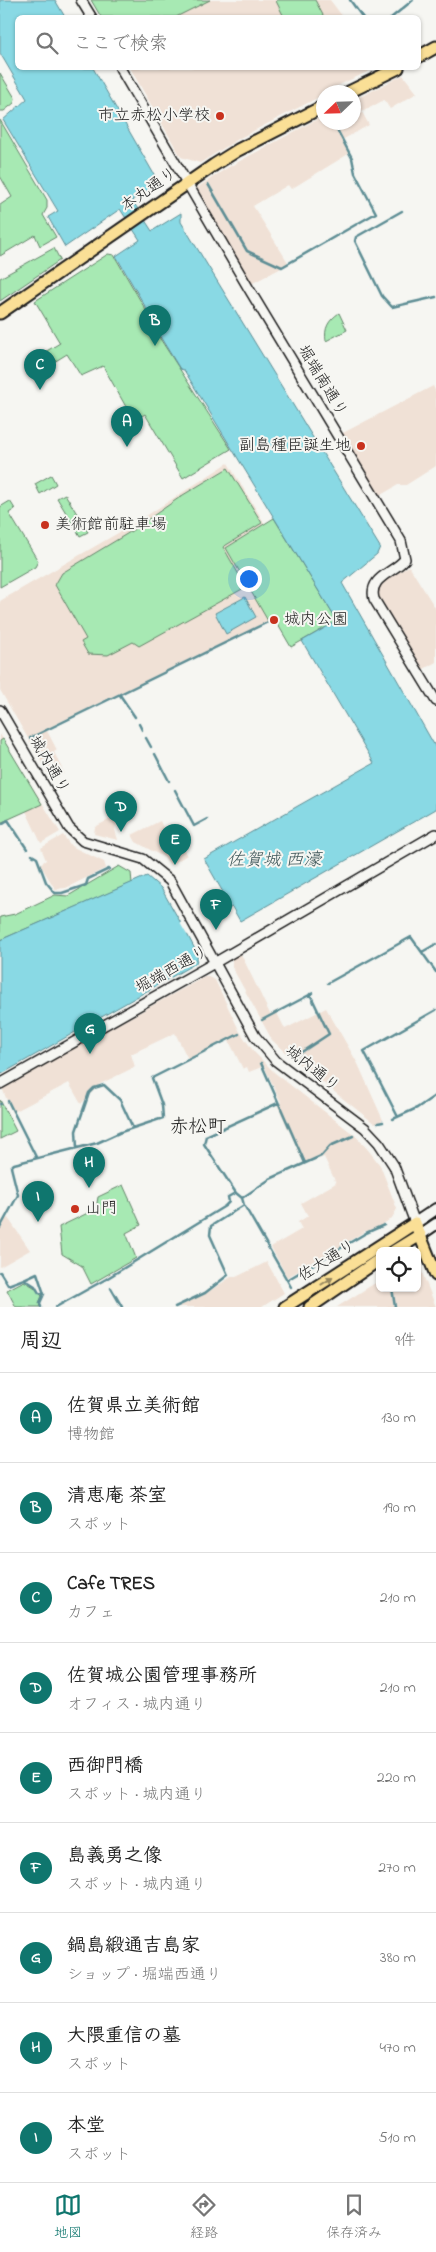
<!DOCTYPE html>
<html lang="ja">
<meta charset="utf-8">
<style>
:root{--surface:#fff;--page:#f2f2f2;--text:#222;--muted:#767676;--line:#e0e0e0;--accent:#0f766e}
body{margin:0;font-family:"Indie Flower","Klee One",sans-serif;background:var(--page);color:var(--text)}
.controls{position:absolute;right:15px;bottom:15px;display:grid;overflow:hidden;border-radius:8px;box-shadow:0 1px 4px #0004}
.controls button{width:45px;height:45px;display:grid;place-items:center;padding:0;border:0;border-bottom:1px solid var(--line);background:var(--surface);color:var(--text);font:25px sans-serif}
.compass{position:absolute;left:316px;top:85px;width:45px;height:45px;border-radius:50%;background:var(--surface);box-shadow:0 1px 4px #0004;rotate:247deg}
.you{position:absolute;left:248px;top:578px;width:18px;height:18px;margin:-12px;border:4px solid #fff;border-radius:50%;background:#1a73e8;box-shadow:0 0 0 8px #1a73e833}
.badge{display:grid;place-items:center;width:32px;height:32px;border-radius:50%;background:var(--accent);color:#fff;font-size:16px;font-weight:700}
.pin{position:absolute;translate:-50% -41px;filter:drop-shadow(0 1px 2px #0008)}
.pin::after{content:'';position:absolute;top:26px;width:18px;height:15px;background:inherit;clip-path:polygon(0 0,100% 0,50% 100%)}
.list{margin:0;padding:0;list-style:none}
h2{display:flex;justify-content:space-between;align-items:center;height:65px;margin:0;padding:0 20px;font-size:21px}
h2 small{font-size:16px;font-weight:400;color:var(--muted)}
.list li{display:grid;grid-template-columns:32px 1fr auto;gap:15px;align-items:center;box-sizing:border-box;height:90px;padding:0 20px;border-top:1px solid var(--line)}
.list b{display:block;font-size:19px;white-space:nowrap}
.list p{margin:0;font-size:16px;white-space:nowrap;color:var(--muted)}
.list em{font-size:16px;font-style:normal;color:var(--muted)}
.icon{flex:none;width:28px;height:28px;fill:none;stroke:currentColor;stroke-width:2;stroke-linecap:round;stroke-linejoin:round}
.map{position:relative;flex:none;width:436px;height:1307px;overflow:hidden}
.search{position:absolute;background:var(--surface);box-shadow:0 1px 4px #0004;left:15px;right:15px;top:15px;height:55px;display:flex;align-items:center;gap:12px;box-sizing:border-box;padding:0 18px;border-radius:8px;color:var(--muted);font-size:19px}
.sheet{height:875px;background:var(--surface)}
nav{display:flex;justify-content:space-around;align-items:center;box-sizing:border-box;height:70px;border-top:1px solid var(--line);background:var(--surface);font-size:14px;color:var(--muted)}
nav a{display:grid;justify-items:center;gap:2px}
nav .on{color:var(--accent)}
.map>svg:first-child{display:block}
.built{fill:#f0e1d6}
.green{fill:#a7e9b3;stroke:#628268}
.water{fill:#89d9e4;stroke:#5d8d94}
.pier{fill:#f6f6f2}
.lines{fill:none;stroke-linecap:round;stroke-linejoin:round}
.stream{stroke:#5d8d94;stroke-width:2.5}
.tertiary-casing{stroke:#1c1c1c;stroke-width:12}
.secondary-casing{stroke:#1c1c1c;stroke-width:14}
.primary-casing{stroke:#1c1c1c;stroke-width:15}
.tertiary{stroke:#f6f6f2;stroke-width:9}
.secondary{stroke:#f6f6f2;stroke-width:10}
.primary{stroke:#fadf96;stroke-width:11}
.oneway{fill:#96875f}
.poi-dot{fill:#c8321e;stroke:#f6f6f2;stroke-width:2}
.labels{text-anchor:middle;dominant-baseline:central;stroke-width:4;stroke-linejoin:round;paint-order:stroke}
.poi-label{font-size:16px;fill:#1c1c1c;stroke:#f6f6f2;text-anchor:start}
.street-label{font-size:16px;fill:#1c1c1c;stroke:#f6f6f2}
.water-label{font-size:18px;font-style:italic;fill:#3d5558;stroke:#f6f6f2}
.quarter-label{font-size:19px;fill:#1c1c1c;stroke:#f6f6f2}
</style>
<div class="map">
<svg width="436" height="1307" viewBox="0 0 436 1307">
<rect width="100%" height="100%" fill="#f6f6f2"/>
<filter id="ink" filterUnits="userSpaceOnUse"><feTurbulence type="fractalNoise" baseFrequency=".02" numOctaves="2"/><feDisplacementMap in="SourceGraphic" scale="10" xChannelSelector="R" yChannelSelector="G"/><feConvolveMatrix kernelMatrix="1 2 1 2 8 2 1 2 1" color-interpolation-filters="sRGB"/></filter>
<g filter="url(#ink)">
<path class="built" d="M91,0H330L343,17H101Z
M130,68H376L324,92L323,95L240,138L200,163L181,157Z
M403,75L417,93L390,109L384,100L362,112L369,125L342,140L350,153L291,189L288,185L253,206L289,264L251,284L195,189L227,168L323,116L324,122H354V100Z
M433,386L436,392V466L406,485H398L379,496L341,434Z
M228,463L265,524L226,548L268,621L46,729L57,750L54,752L64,773L52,780L0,690V601L132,525Z
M409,566L436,609V662L422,670L376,596L377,586Z
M0,734L60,832L41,843L26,811L0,823Z
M118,815L115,830L118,840L94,834L95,827Z
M160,821L169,840L177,836L187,855L171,865L163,857L136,842L132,835Z
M63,835L71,846L104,862L106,868L66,888L55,889L40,864L46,860L41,848Z
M241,954L270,1014L276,1011L285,1029L326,1008L358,1064L383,1120L375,1124L289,1056L272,1040L232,967V959Z
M206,976L215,980L240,1032L254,1052L275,1073L357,1137L369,1151L380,1165L397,1209L392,1218L374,1230L365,1231L319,1260L287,1277L271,1247L302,1229L298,1222L308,1216L301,1203L336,1183L324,1157L304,1164L277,1104L281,1102L264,1066L249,1072L247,1067L243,1069L228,1039L188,1059L175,1033L131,1054L135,1067L100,1084L81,1104L69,1083L12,1113L2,1088Z
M8,1218L30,1250L0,1267V1222Z
M267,1262L284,1293L262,1307H177L205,1294L231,1277H236Z
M417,1270H421L436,1307H396L393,1288H417Z
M380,1280V1288H391L394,1307H337Z"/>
<path class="green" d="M91,0H210L176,17H101Z
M278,0H315L324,17H284L276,1Z
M0,73L15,98L14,103L4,111H0Z
M0,120L47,200V208L43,215L56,237L40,246L35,235L0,256V205L12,197L0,176Z
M54,248L60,260L0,301V278Z
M108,254L114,255L151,319L150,323L231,449L183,478L145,414L134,421L103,366L81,376L67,354L46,367L40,355L60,343L35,301Z
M339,313L347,330L326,341C324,328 328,321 339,313Z
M228,468L262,523L223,547L246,587L139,646L133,642L108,655L88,654L81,642L86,639L55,585L62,573L130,532L183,495Z
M51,475L56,484L40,494L35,484Z
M65,494L88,532L80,536L57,498Z
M10,501L15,509L9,513L38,561L35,567L0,587V507Z
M274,518L337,621L291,647L274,618L268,621L226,548Z
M3,739L42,804L0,823V741Z
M119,866L131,873L132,883L0,940V917L15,914L55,895L68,896Z
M0,1100L16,1131L0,1139Z
M123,1185L141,1225L126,1233L136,1258L91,1284L82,1266L62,1254L59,1227L96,1209L98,1197Z
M24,1281L34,1287L42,1296L39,1303L40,1307H16L7,1290Z"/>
<path class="water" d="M0,0H55L65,17L18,18V68H93L159,183L132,200L152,231L181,213V222L380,547L377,554L342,583L436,748V809L240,921L232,907L186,932L198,955L196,963L0,1075V940L147,876L161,888L182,925L228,901L204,859L374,763L302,641L337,621L184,370L180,369L151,322L153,320L116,256L140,240L120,209L65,247L48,217L58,211L3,120L27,99L0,53Z
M245,597L256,617L226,634L215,613Z"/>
<path class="pier" d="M203,911L209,922L187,935L180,923Z"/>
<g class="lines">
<path class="stream" d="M350,0L363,18
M391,18L413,0
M208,184L247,251L282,267L376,213L355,173L352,158L333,122
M402,211L356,237L355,241L382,296L392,307L436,297
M120,695L135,717
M139,724L142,730
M30,738L270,621
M146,738L151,747
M155,754L169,781
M175,790L194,826L207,819
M0,825L8,820L27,849
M32,855L37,858L46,882L55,893H62L86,885L88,879L109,869
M422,952L436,944
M328,983L411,937L436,972
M262,1020L313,993
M294,1057L329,1034L310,994
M261,1063L305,1163
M8,1101L36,1157
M278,1103L206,1136L204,1144L236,1193L242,1198L244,1205L287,1280L366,1233L384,1225
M0,1104H1
M398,1117L364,1051L436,1010
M393,1119L417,1108L436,1095
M378,1123L383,1122
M77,1148L76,1131L89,1093L94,1088L104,1085L120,1100L133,1128
M242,1198L270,1179L321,1156L330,1146L353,1136
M0,1228L18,1195L11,1167L14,1164L97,1143L121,1132L163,1118L162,1105L152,1078L239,1034
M0,1272L8,1285L24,1279L35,1286L39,1293L44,1294L40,1303L41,1307
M24,1279L37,1273L44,1294
M287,1280L291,1287
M111,1288L122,1307
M392,1288L395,1307
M56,1307L106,1279L225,1206L229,1202L228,1197L235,1193
M175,1307L205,1293L228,1275L210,1235L211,1226L244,1205"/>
<defs>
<path id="tertiary" d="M81,0L92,18
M120,68L249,289L401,541L405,559C394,573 368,577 374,599L436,701
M0,710L69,828L83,841L143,859L170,881L255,1036L276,1061L365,1128L379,1143L394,1166L415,1223
M0,1084L216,962L436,834"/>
<path id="secondary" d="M415,1223L436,1209
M420,1235L436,1224"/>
<path id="primary" d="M418,57L436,47
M349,92L398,68
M0,313L214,165L238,150L324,106
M394,1251L420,1235
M285,1307L415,1223L436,1275
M310,1307L380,1259"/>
</defs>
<use href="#tertiary" class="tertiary-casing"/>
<use href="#secondary" class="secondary-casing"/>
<use href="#primary" class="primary-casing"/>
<use href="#tertiary" class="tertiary"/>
<use href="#secondary" class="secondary"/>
<use href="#primary" class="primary"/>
</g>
<defs><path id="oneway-solid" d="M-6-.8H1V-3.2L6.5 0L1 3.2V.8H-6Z" transform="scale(1.25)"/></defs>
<use class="oneway" href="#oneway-solid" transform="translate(327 1281) rotate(-32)"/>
</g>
<g class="poi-dot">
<circle cx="220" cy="116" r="5"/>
<circle cx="361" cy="446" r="5"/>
<circle cx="45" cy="525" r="5"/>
<circle cx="274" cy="620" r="5"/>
<circle cx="75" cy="1209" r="5"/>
</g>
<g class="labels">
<g class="poi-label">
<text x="210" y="116" text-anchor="end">市立赤松小学校</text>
<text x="351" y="446" text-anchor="end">副島種臣誕生地</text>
<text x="55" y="525">美術館前駐車場</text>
<text x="284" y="620">城内公園</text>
<text x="85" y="1209">山門</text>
</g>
<g class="street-label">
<text transform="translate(149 190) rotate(-35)">本丸通り</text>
<text transform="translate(322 381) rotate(59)">堀端南通り</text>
<text transform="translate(49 765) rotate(60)">城内通り</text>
<text transform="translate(172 970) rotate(-29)">堀端西通り</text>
<text transform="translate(312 1069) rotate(39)">城内通り</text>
<text transform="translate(327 1261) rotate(-32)">佐大通り</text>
</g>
<g class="water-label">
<text x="274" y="861">佐賀城 西濠</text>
</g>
<g class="quarter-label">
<text x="198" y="1127">赤松町</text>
</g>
</g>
</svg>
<div class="controls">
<button><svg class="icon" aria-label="locate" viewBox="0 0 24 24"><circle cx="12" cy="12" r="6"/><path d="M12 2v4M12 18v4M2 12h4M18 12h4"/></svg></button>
</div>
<svg class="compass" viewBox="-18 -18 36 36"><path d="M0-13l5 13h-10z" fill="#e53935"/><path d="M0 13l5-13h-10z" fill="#767676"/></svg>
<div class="you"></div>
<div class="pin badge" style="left:127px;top:447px">A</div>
<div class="pin badge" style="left:155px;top:346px">B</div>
<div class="pin badge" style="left:40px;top:390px">C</div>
<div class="pin badge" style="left:121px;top:832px">D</div>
<div class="pin badge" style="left:175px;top:865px">E</div>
<div class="pin badge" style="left:216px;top:930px">F</div>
<div class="pin badge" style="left:90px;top:1054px">G</div>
<div class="pin badge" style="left:89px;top:1188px">H</div>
<div class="pin badge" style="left:38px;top:1222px">I</div>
<div class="search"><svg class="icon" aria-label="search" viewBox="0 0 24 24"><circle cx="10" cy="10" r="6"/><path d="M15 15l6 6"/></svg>ここで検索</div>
</div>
<section class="sheet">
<h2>周辺<small>9件</small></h2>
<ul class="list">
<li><span class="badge">A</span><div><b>佐賀県立美術館</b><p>博物館</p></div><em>130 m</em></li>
<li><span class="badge">B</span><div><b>清恵庵 茶室</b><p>スポット</p></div><em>190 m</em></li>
<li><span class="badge">C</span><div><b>Cafe TRES</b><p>カフェ</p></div><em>210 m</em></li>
<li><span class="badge">D</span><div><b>佐賀城公園管理事務所</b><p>オフィス · 城内通り</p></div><em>210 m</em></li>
<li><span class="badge">E</span><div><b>西御門橋</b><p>スポット · 城内通り</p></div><em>220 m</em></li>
<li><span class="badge">F</span><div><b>島義勇之像</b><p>スポット · 城内通り</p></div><em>270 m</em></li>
<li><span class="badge">G</span><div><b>鍋島緞通吉島家</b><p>ショップ · 堀端西通り</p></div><em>380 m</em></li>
<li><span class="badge">H</span><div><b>大隈重信の墓</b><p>スポット</p></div><em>470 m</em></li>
<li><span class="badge">I</span><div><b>本堂</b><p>スポット</p></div><em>510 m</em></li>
</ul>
</section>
<nav>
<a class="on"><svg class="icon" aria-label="map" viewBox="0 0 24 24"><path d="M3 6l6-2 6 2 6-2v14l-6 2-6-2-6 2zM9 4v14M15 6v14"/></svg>地図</a>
<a><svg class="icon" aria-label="directions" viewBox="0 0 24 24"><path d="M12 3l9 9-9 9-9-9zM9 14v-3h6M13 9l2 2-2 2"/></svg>経路</a>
<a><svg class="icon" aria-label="saved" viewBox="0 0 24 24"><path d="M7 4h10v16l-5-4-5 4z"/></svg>保存済み</a>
</nav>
